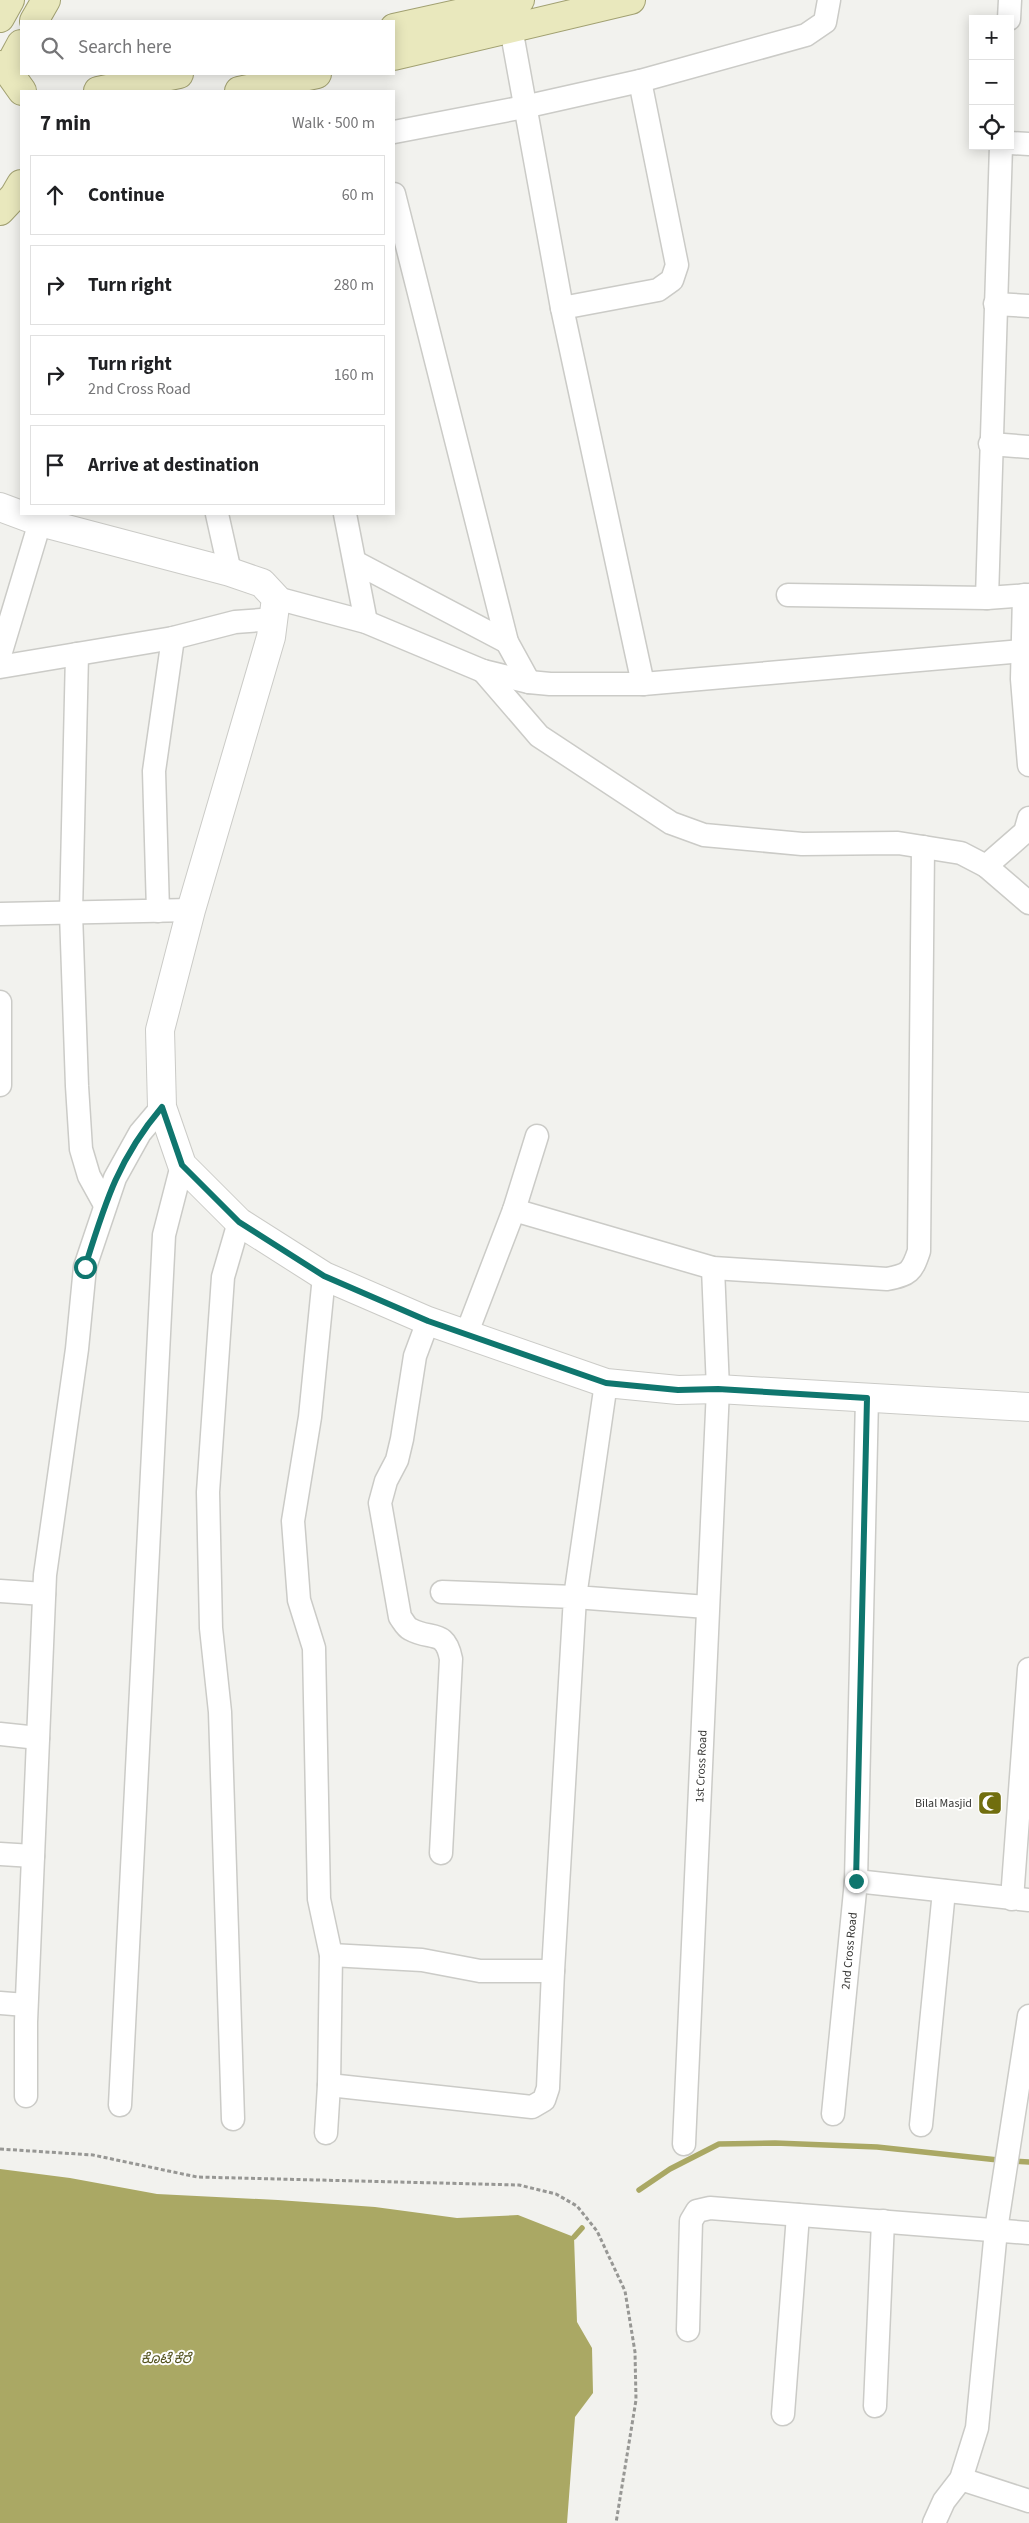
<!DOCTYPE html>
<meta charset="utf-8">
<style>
:root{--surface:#fff;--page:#f2f2f2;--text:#202124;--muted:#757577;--line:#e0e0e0}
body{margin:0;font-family:"Source Sans 3","Noto Sans Kannada",sans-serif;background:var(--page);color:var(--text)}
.controls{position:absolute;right:15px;top:15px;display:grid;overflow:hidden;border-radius:0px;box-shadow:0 2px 12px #0003}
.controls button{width:45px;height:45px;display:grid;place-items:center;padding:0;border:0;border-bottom:1px solid var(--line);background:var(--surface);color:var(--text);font:25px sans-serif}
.stop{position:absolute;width:15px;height:15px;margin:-11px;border:4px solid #0f766e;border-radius:50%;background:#fff}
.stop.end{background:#0f766e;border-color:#fff;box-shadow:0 1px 5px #0008}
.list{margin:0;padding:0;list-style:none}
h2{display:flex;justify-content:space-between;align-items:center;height:65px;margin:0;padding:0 20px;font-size:21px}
h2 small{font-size:16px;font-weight:400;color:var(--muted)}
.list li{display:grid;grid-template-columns:32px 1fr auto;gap:15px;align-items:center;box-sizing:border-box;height:80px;margin:0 10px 10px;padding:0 10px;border:1px solid var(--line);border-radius:0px}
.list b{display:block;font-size:19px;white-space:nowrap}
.list p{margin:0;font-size:16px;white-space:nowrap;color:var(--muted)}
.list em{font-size:16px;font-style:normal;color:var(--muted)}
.icon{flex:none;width:28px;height:28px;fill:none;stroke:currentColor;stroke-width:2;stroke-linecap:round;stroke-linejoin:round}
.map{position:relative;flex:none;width:1029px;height:2523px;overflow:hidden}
.search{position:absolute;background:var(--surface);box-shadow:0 2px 12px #0003;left:20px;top:20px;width:375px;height:55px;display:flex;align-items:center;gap:12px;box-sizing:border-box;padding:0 18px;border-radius:0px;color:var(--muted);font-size:19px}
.panel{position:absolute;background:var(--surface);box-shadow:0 2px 12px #0003;left:20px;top:90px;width:375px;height:425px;border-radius:0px}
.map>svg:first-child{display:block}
.water{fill:#aaa864}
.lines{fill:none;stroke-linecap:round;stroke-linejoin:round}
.stream{stroke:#aaa864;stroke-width:5.5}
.street-casing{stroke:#cbcbc7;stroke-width:25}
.secondary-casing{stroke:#cbcbc7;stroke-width:30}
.primary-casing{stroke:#a1a071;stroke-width:30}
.path{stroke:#979794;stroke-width:3;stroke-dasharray:4 2.5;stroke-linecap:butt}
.street{stroke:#fff;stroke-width:22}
.secondary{stroke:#fff;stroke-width:28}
.primary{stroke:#e9e8bd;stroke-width:28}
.route{stroke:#0f766e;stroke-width:6}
.labels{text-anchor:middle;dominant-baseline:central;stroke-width:4;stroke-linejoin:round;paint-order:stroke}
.street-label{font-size:12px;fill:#373735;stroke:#fffffe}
.poi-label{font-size:12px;fill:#373735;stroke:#fffffe;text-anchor:end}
.water-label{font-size:14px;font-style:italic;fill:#51501b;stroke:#fffffe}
</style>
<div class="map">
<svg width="1029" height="2523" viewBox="0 0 1029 2523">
<rect width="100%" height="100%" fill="#f2f2ee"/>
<path class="water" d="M0,2169L70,2178L157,2194L278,2200L375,2207L457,2218L518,2215L574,2237L577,2322L592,2348L593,2393L575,2417L567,2523H0Z"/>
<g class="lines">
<path class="stream" d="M1012,2161L1029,2162
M639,2190L670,2169L719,2144L775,2143L877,2147L998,2160
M574,2237L582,2228"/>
<defs>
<g id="street">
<path d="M1009,19L1010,0"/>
<path d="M511,28L562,308L643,684"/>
<path d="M394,132L524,107L640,81L806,35L825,22L829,0"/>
<path d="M1010,143L1029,144"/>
<path d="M394,194L507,642L529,682"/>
<path d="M995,304L1029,306"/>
<path d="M562,308L658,290L672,280L677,265L640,81"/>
<path d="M990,444L1029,447"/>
<path d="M217,514L230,572"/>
<path d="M345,514L366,622"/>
<path d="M355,562L507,642"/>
<path d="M788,595L987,598L1029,595"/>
<path d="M1024,595L1022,679L1029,765"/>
<path d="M276,598L366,622L483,671L529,682L550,684H643L1022,651"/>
<path d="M987,598L1001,146"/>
<path d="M77,654L71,913L77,1086L81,1149L89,1176L105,1205"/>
<path d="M0,655L40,522"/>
<path d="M0,667L173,638L235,622L275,619"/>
<path d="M483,671L539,736L671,823L704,835L802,844L898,843L961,853L986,866L1029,903"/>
<path d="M986,866L1025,832L1029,818"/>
<path d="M158,911L154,771L173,638"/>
<path d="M0,914L191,910"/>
<path d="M0,1002V1085"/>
<path d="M514,1210L713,1268L887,1279C909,1275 912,1272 919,1251L923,847"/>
<path d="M324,1276L310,1417L293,1521L299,1600L314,1648L319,1899L331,1955L329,2085L326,2133"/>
<path d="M428,1321L415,1356L402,1439L397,1460L386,1481L380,1503L400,1617C403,1621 406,1627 410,1629C431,1641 445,1628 451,1659L441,1853"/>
<path d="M466,1335L514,1210L537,1136"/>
<path d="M606,1383L575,1597L707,1607"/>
<path d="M0,1591L44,1594"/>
<path d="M0,1734L38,1738"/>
<path d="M0,1854L33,1856"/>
<path d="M856,1881L1029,1900"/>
<path d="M1012,1899L1029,1669"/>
<path d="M331,1955L422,1960L480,1971H553L575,1597L442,1592"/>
<path d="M0,2003L26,2005"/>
<path d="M329,2085L532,2107L544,2100L548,2088L553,1971"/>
<path d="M26,2096V2022L45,1575L77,1349L85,1267L115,1178L140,1133L162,1107"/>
<path d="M120,2105L164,1235L182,1165"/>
<path id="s1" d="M833,2114L856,1881L867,1398"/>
<path d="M233,2119L220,1712L211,1628L208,1492L223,1277L239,1222"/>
<path d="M921,2125L944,1891"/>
<path id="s2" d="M684,2144L718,1389L713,1268"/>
<path d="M688,2330L691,2221L697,2211L710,2208L1029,2233"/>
<path d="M875,2406L883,2221"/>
<path d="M783,2414L798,2215"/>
<path d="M961,2479L1029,2501"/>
<path d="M934,2523L944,2501L961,2479L977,2428L996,2230L1029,2016"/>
</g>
<path id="secondary" d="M0,507L40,522L230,572L262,583L276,598L271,637L191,910L160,1030L162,1107L182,1165L239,1222L324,1276L428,1321L606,1383L678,1390L718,1389L1029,1407"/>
<path id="primary" d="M0,18L10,0
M34,21L46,0
M394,28L520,0
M394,56L631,0
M0,65L7,70L22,91
M7,70L21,44
M98,91L179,74
M239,91L317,74
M0,211L14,196L21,184"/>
</defs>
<use href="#street" class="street-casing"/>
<use href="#secondary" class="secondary-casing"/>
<use href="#primary" class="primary-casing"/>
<path class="path" d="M0,2149L93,2155L197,2177L519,2185L556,2194L577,2206L597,2231L625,2291L635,2352L636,2400L616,2523"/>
<use href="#street" class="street"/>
<use href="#secondary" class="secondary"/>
<use href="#primary" class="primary"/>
</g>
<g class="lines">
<path class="route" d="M85,1267C105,1203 118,1159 162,1107L182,1165L239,1222L324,1276L428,1321L606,1383L678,1390L718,1389L867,1398L856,1881"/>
</g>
<defs>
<symbol id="mosque-square" viewBox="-11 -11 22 22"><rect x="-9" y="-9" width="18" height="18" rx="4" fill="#716e0e" stroke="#fffffe"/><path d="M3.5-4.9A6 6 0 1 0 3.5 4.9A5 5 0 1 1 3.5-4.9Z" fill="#fff"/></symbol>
</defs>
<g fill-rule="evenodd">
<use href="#mosque-square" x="976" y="1789" width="28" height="28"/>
</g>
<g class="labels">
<g class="street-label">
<text stroke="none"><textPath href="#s2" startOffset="378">1st Cross Road</textPath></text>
<text stroke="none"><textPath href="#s1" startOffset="164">2nd Cross Road</textPath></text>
</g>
<g class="poi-label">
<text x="972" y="1803">Bilal Masjid</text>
</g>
<g class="water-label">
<text x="166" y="2359">ಕೊಟೆ ಕೆರೆ</text>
</g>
</g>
</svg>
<div class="controls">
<button>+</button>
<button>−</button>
<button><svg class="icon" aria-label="locate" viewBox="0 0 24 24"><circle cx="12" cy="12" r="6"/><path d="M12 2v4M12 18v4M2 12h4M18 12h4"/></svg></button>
</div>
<div class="stop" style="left:85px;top:1267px"></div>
<div class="stop end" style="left:856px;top:1881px"></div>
<div class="search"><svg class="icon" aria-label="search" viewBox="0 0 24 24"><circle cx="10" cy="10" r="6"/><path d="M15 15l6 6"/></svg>Search here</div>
<section class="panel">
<h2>7 min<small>Walk · 500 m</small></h2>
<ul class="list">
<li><svg class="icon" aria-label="ahead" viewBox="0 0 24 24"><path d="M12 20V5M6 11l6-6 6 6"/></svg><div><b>Continue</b></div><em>60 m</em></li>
<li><svg class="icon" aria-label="right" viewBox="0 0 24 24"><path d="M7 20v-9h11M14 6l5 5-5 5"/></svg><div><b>Turn right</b></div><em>280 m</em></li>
<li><svg class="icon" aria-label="right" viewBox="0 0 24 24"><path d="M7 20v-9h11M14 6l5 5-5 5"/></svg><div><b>Turn right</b><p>2nd Cross Road</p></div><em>160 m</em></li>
<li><svg class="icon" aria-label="arrive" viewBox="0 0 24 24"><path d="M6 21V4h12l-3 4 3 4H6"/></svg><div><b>Arrive at destination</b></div></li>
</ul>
</section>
</div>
